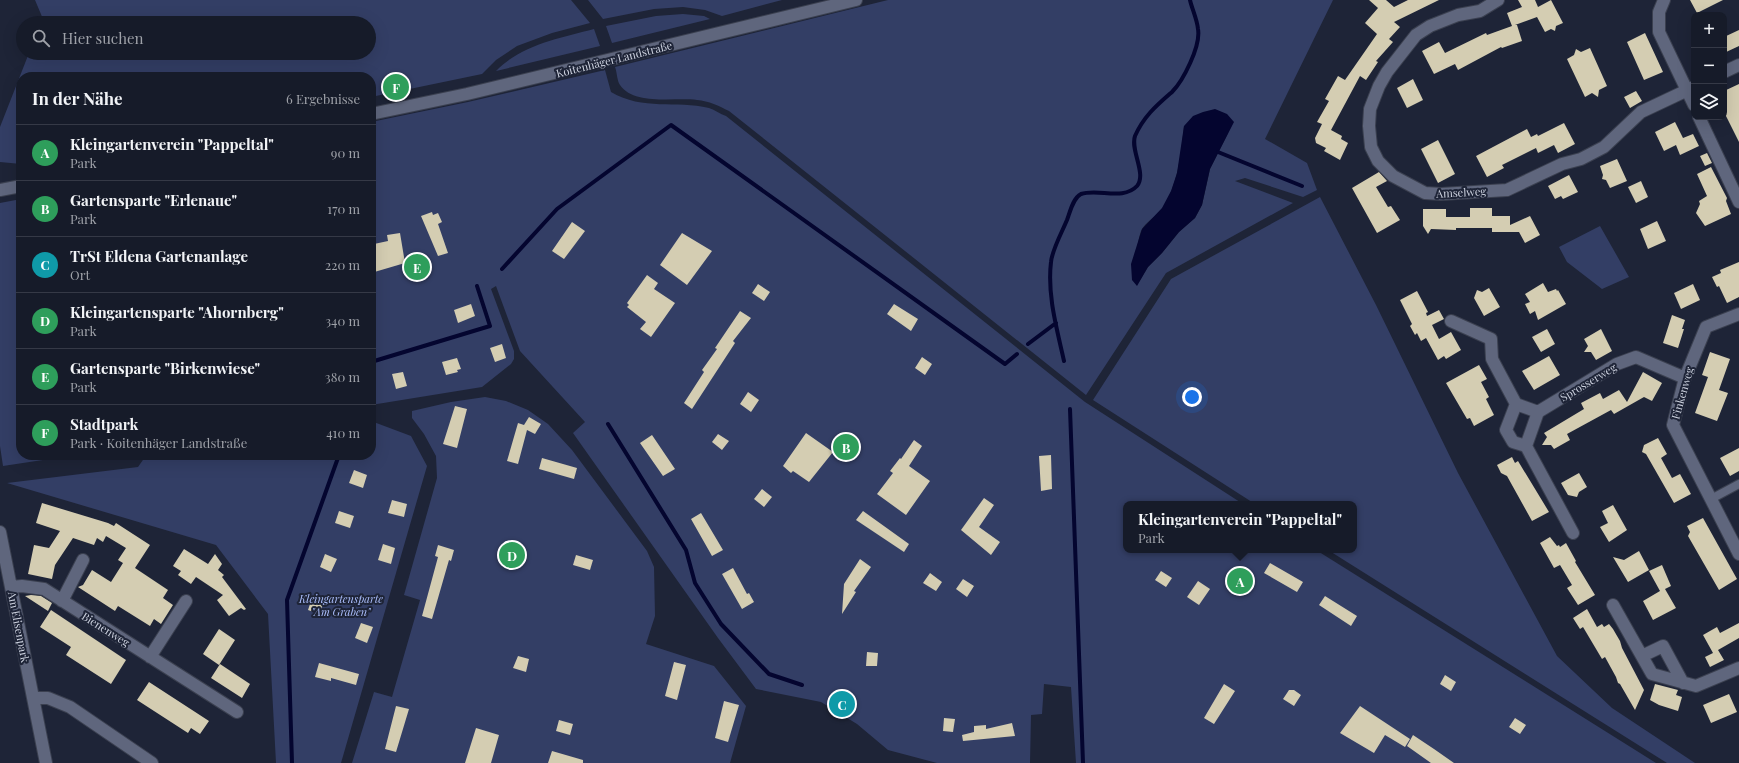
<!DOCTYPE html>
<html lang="de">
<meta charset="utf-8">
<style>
:root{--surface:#161b29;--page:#232835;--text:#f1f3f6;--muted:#9ea1a8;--line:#353946;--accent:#1a73e8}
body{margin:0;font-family:"Playfair Display",serif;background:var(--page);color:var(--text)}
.controls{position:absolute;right:12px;top:12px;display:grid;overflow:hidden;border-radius:8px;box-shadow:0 4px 16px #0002}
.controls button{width:36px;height:36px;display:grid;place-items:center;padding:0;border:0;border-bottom:1px solid var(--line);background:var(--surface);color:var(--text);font:20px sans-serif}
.you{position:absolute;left:1192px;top:397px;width:14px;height:14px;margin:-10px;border:3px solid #fff;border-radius:50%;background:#1a73e8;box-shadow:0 0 0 6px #1a73e833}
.badge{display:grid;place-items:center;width:26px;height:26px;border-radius:50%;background:var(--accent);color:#fff;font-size:13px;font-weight:700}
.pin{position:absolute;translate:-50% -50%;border:2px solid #fff;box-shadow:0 1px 4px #0006}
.popup{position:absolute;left:1123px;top:501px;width:234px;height:52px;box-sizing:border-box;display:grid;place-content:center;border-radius:8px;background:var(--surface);filter:drop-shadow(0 1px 3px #0005);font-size:13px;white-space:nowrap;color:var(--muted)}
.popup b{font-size:15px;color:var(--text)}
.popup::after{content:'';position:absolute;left:50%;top:100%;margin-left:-8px;border:8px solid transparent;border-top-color:var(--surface)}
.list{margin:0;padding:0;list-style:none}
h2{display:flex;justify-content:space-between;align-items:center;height:52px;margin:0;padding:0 16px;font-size:17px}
h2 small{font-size:13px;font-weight:400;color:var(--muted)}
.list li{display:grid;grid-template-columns:26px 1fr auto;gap:12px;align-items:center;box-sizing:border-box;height:56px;padding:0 16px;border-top:1px solid var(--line)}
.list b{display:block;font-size:15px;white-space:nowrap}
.list p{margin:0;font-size:13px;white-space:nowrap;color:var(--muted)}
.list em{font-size:13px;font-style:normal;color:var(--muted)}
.icon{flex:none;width:22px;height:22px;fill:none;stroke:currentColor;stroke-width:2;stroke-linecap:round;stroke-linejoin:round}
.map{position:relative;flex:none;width:1739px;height:763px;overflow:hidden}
.search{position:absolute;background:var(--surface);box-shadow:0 4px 16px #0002;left:16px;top:16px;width:360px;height:44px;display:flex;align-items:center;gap:10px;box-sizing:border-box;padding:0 14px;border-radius:22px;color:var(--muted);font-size:15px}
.panel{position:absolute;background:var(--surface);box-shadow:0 4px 16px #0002;left:16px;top:72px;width:360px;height:388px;border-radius:16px}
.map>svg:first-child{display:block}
.green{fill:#333e65;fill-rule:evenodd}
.water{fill:#04052f}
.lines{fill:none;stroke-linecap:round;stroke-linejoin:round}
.stream{stroke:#04052f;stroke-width:4}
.building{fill:#d4cdb2}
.lane-casing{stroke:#3b4050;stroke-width:10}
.street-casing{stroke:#3b4050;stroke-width:14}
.secondary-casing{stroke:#3b4050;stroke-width:14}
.lane{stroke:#5f667d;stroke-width:8}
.street{stroke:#5f667d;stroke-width:12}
.secondary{stroke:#5f667d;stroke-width:12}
.labels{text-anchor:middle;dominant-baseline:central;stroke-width:4;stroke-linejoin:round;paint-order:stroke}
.street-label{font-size:11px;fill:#ced3e0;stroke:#1e2437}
.park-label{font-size:11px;font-style:italic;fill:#abbefc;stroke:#1e2437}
</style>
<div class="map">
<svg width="1739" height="763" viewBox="0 0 1739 763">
<rect width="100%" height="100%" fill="#1e2437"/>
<path class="green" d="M35,0H571L590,23L552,33L517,46L496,60L482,74L371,97V77H21V164L0,162V127L29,53H369V23H41L43,19Z
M588,0H782L722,16L705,10L683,7L654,9L603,19Z
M888,0H1333L1265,139L1307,163L1317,190L1303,197L1245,178L1235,181L1293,203L1166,273L1086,395L729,111C719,106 709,101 697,100C676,97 634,106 620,85C617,81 617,72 615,67ZM1184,126L1228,133L1210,169L1202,205L1195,218L1179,232L1162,253L1148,267L1137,285C1137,267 1135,248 1141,231C1145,222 1157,216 1162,209C1178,186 1181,153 1184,126Z
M683,14L704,16L710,19L612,43L606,26L656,16Z
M594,29L600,46L496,71C521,45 560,38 594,29Z
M605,70L611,92C643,111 676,100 709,108C715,110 720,114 726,116L1085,402L1243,504H1126V550H1316L1656,763H1076L1071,687L1044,684L1042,714L1031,715L1030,763H937L888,750L857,724L821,702L756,689L718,638L573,433L585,422L520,351L496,286L491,289L514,351V359L511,364L482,387L371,405V122L468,102Z
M1320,197L1376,305L1458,473L1557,656L1612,708L1695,763H1667L1328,550H1354V504H1255L1093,400L1171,279Z
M21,199V455H76L3,466L0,446V203Z
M1600,226L1629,277L1602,289L1567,262L1559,247Z
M485,397L506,401L528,410L548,424L572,450L647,551L654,567L655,616L646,644L714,666L746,706L730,763H352L374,692L392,697L420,600L404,595L437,478L436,456L424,434L412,418V411L451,402Z
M371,421L411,436L427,466L341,763H276L268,614L216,545L7,483L138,467L145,457L159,455H371Z"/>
<path class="water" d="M1215,109L1227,114L1234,122L1210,169L1202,205L1195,218L1179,232L1162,253L1148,267L1137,286L1132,280L1131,264L1142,229L1162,208L1171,191L1177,173L1184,126L1193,116L1203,112Z"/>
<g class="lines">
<path class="stream" d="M1218,152L1302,186
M502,269L557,209L671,125L1005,364L1017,354
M1028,344L1056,323
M1064,361C1057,329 1047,295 1051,262C1052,250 1062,232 1067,220C1070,212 1073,198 1081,194C1098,188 1123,201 1137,186C1147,174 1130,150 1135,136C1144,116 1156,106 1172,92C1183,81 1201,46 1198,29C1197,19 1192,9 1190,0
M371,362L490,326L477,286
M1070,409L1083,763
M608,424L686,550L695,583L721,624L769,674L802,685
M292,763L287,600L339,455"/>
</g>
<path class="building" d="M1369,0H1386L1394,7L1408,0H1439L1394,22L1400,27L1389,39L1393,42L1376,61L1378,62L1366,80L1360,76L1331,130L1342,136L1341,139L1348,143L1340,160L1324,151L1326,148L1316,143L1315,138L1322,124L1317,122L1329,101L1325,99L1338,76L1345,80L1377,34L1365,23L1378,8Z
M1518,0H1535L1538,7L1551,0L1563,23L1556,26L1555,31L1551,29L1545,32L1537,17L1515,25H1517L1522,41L1502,48L1501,47L1458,70L1455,64L1434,74L1422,51L1439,42L1445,53L1486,33L1487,35L1512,26L1507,13L1522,7Z
M1690,0H1723L1697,13Z
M1739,30V46L1724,53V37Z
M1645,33L1663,72L1644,80L1627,42Z
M1590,48L1607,86L1599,90L1598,97L1592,93L1585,97L1567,59L1574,55L1576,49L1581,52Z
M1413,79L1423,100L1407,108L1397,88Z
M1739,84V142L1724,112V91Z
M1636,91L1642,101L1630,108L1624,97Z
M1675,122L1683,138L1693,134L1699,146L1680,155L1676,145L1664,151L1655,132Z
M1564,123L1575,144L1558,153L1554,145L1538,153L1536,148L1502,165L1504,168L1487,177L1476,156L1527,129L1531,137L1537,134L1538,136Z
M1438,140L1455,174L1438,183L1421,149Z
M1707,153L1712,163L1705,166L1700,156Z
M1617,159L1627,181L1610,188L1606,180L1602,179L1603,175L1600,166Z
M1711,167L1727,198L1726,201L1731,214L1705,226L1696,213L1700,204L1699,201L1707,196L1697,174Z
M1379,172L1387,181L1376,187L1388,207L1391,206L1400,220L1377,233L1352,188Z
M1569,175L1578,192L1563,199L1561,196L1555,199L1548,186Z
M1641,181L1648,197L1636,203L1628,187Z
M1470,208H1492V216H1510V225L1530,216L1540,235L1525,243L1519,232H1492V228H1456V230L1431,229L1428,234L1423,226V209H1446V217H1470Z
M432,212L433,215L438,213L442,222L438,224L448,253L438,256L421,216Z
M1657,221L1666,241L1648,249L1640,229Z
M572,222L585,231L564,259L552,251Z
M400,233L405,263L371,273V260L376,258L374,244L388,241L387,235Z
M682,233L712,251L687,285L660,265Z
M1739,262V297L1727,303L1719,286L1717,287L1712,277L1721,273L1720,270Z
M647,275L658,283L654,289L675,303L651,337L640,329L646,322L627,307L629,305L627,303Z
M1543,283L1548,292L1556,289L1557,291L1558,290L1566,304L1538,320L1535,311L1530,314L1525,304L1530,302L1525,294Z
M758,284L770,292L764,301L752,293Z
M1693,284L1700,300L1681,309L1674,293Z
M1489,288L1500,307L1484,316L1474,298L1477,290L1482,292Z
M1417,291L1428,312L1426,313L1427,316L1439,310L1444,319L1432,325L1439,339L1451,332L1461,350L1446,359L1444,356L1438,360L1426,338L1421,341L1417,333L1415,335L1410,326L1412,324L1400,300Z
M471,304L475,316L458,323L454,310Z
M894,304L918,319L911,331L887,314Z
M740,311L751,318L733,341L735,343L692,409L684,403L704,372L702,370L717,349L715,348Z
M1672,315L1685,320L1682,329H1684L1678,348L1663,343Z
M1547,329L1555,344L1541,352L1532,337Z
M1601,329L1612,351L1596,360L1591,352H1584L1588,346L1584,339Z
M502,344L506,358L495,362L490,348Z
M1710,352L1730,359L1719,390L1728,393L1717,421L1695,413L1708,377L1702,375Z
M1549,356L1560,375L1534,390L1522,371Z
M922,357L932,364L925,375L915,368Z
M457,358L461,369L457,370L458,372L446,375L442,362Z
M1479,365L1487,379L1481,382L1489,397L1486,399L1494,415L1474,426L1470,418L1467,419L1446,383Z
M403,372L407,386L396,389L392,374Z
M1643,372L1662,383L1652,401L1644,397L1614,414L1611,410L1567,434L1570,440L1554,449L1551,445H1542L1547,437L1544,433L1584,409L1581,403L1600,393L1603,399L1619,390L1627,402Z
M748,392L759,400L751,412L740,404Z
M455,406L467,409L457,448L443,444Z
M529,417L541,424L535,434L527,430L518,464L507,461L518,423L524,425Z
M806,433L833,452L809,482L793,471L791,473L783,466Z
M718,434L729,441L722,450L712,442Z
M652,435L675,469L663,476L640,443Z
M1658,438L1667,454L1661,458L1672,478L1680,474L1691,494L1674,503L1646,454L1642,452L1644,445Z
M914,440L922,446L909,466L930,481L906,515L877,494L893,473L890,471L900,458L901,459Z
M1739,448V471L1730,476L1720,458Z
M1051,455L1052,489L1041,491L1039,456Z
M1512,457L1515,463L1518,461L1549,512L1532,521L1507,476L1501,473L1497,465Z
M542,458L577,468L574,479L539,469Z
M354,470L367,475L363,488L349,483Z
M1579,473L1587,487L1579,492L1577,497L1568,495L1561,483Z
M762,489L772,497L764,507L754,499Z
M984,498L994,505L979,527L1000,542L991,555L961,530Z
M392,500L407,504L404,517L388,513Z
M42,503L108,523L114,526L116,523L150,545L135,568L168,590L163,598L173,605L161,624L154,619L150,626L118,606L115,611L78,587L83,585L92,570L111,582L123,563L118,560L126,548L106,536L103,542L97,538L94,545L73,538L55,565L52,579L28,574L34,545L49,548L60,531L36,523Z
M1613,505L1627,530L1609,542L1600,527L1608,523L1602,511Z
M339,511L354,516L350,528L335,523Z
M863,511L909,544L904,552L856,520Z
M701,513L723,550L712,556L691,519Z
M1703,518L1737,579L1719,590L1688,536L1690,532L1687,526Z
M1550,537L1557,546L1559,545L1560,547L1566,543L1576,561L1575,562L1595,595L1578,605L1567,588L1572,585L1560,565L1554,568L1540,543Z
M383,544L395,548L391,564L378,560Z
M438,545L454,550L451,561L449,560L432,619L422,616L438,557L435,556Z
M184,549L208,564L215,554L222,564L218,570L224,575L222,577L246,609L244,610L241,608L229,616L217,600L223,595L196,577L191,584L178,575L181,571L173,566Z
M1639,551L1649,570L1628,582L1613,557L1624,560Z
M325,554L337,559L331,572L320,567Z
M576,555L593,560L590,570L573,565Z
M860,559L871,567L854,591L856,592L842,614L844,584Z
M1270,563L1303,582L1297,592L1264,573Z
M1662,565L1671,586L1665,589L1676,608L1653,620L1643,601L1660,591L1649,571Z
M733,568L747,594L749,593L754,602L742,609L722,574Z
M1161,571L1172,578L1166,587L1155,580Z
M930,573L942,582L936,591L923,583Z
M963,579L974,586L967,597L956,589Z
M1198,581L1210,589L1199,605L1187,597Z
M31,595L41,596L52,603L48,611L25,596Z
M313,595L325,599L319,614L308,610Z
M1325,596L1357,616L1351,626L1319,605Z
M1587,609L1597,627L1602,624L1604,627L1609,624L1613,629L1620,641L1622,648L1644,690L1635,710L1620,684L1618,683L1616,677L1605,657L1602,659L1583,627L1580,629L1573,618Z
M51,610L126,660L111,684L66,655L71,647L40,627Z
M361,623L373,627L367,643L355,638Z
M1739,623V638L1718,650L1724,660L1710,667L1705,657L1713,653L1703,635L1717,627L1720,633Z
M219,629L235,640L219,665L203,654Z
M867,652L878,653L877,666H866Z
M518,656L529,659L526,672L513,668Z
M674,662L686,665L677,700L665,696Z
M319,663L359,674L356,685L331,678V681L315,677Z
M220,664L250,684L242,698L211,678Z
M1445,675L1456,682L1451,691L1440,684Z
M149,682L209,721L200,734L191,728L188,733L137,700Z
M1224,684L1235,691L1214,724L1204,718Z
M1655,684L1678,690L1676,695L1682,697L1678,711L1659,705L1650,700Z
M1289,690H1294L1301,695L1294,706L1283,699Z
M1729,694L1737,712L1711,723L1703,705Z
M724,701L739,705L728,742L715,738Z
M396,706L409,709L396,752L385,749Z
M1360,706L1410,739L1405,747L1385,735L1374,753L1340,733Z
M944,718L955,719L953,732L943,731Z
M1515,718L1526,725L1520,734L1509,727Z
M559,720L573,724L570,735L556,731Z
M1012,723L1015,736L963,741L962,735L974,732V726L986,725V729Z
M476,728L499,735L491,763H465Z
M1413,735L1434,749L1454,763H1431L1407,746Z
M552,751L583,760V763H548Z"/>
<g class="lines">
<defs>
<path id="lane" d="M1711,499L1739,484"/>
<path id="street" d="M1498,0L1480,11L1458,15L1430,26L1416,35L1387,72L1379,86L1370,109L1369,126L1371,147L1378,161L1393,176L1425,193L1441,194L1507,190L1562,164L1581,159L1604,147L1641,112L1694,87
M1664,0L1659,12V32L1694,105
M1724,72L1739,65
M1699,117L1739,202
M1739,314L1706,327L1685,378L1673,425L1739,554
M1451,321L1491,339L1492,359L1516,404
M1526,446L1513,442L1506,430L1516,404L1538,412
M0,532L46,763
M1573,533L1526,446L1538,412L1617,364L1636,357L1685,378
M11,587L22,586L44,589L237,712
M62,601L83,560
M1613,605L1652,674L1696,686L1739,668
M1642,656L1663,646L1683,683
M150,657L186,601
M33,698H48L70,707L152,763"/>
<path id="secondary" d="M371,114L467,94L856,0
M0,190L21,186"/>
</defs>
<use href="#lane" class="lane-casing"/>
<use href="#street" class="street-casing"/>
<use href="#secondary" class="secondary-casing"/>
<use href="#lane" class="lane"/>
<use href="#street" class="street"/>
<use href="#secondary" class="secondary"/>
</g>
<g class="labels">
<g class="street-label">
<text transform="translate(614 59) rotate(-14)">Koitenhäger Landstraße</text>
<text transform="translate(1461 192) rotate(-3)">Amselweg</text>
<text transform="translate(1588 382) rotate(-31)">Sprosserweg</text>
<text transform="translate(1682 393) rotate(-74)">Finkenweg</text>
<text transform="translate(19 627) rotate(79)">Am Elisenpark</text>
<text transform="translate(106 629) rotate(32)">Bienenweg</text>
</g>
<g class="park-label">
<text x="341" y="598">Kleingartensparte<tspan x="341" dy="13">"Am Graben"</tspan></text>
</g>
</g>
</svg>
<div class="controls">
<button>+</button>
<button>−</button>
<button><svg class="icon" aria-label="layers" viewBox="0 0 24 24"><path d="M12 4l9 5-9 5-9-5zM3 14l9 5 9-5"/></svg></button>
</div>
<div class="you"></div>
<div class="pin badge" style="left:1240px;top:581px;background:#2e9e5b">A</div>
<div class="popup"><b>Kleingartenverein &quot;Pappeltal&quot;</b>Park</div>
<div class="pin badge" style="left:846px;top:447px;background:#2e9e5b">B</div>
<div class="pin badge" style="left:842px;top:704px;background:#0f9aa8">C</div>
<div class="pin badge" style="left:512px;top:555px;background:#2e9e5b">D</div>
<div class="pin badge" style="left:417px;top:267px;background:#2e9e5b">E</div>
<div class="pin badge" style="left:396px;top:87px;background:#2e9e5b">F</div>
<div class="search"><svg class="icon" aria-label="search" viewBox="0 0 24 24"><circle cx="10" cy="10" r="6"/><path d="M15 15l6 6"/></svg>Hier suchen</div>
<section class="panel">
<h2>In der Nähe<small>6 Ergebnisse</small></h2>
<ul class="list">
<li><span class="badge" style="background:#2e9e5b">A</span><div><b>Kleingartenverein &quot;Pappeltal&quot;</b><p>Park</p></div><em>90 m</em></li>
<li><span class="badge" style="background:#2e9e5b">B</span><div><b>Gartensparte &quot;Erlenaue&quot;</b><p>Park</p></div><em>170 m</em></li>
<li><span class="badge" style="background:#0f9aa8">C</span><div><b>TrSt Eldena Gartenanlage</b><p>Ort</p></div><em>220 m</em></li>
<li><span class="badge" style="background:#2e9e5b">D</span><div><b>Kleingartensparte &quot;Ahornberg&quot;</b><p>Park</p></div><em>340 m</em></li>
<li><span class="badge" style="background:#2e9e5b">E</span><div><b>Gartensparte &quot;Birkenwiese&quot;</b><p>Park</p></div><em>380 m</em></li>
<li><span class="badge" style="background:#2e9e5b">F</span><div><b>Stadtpark</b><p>Park · Koitenhäger Landstraße</p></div><em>410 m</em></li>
</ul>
</section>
</div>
